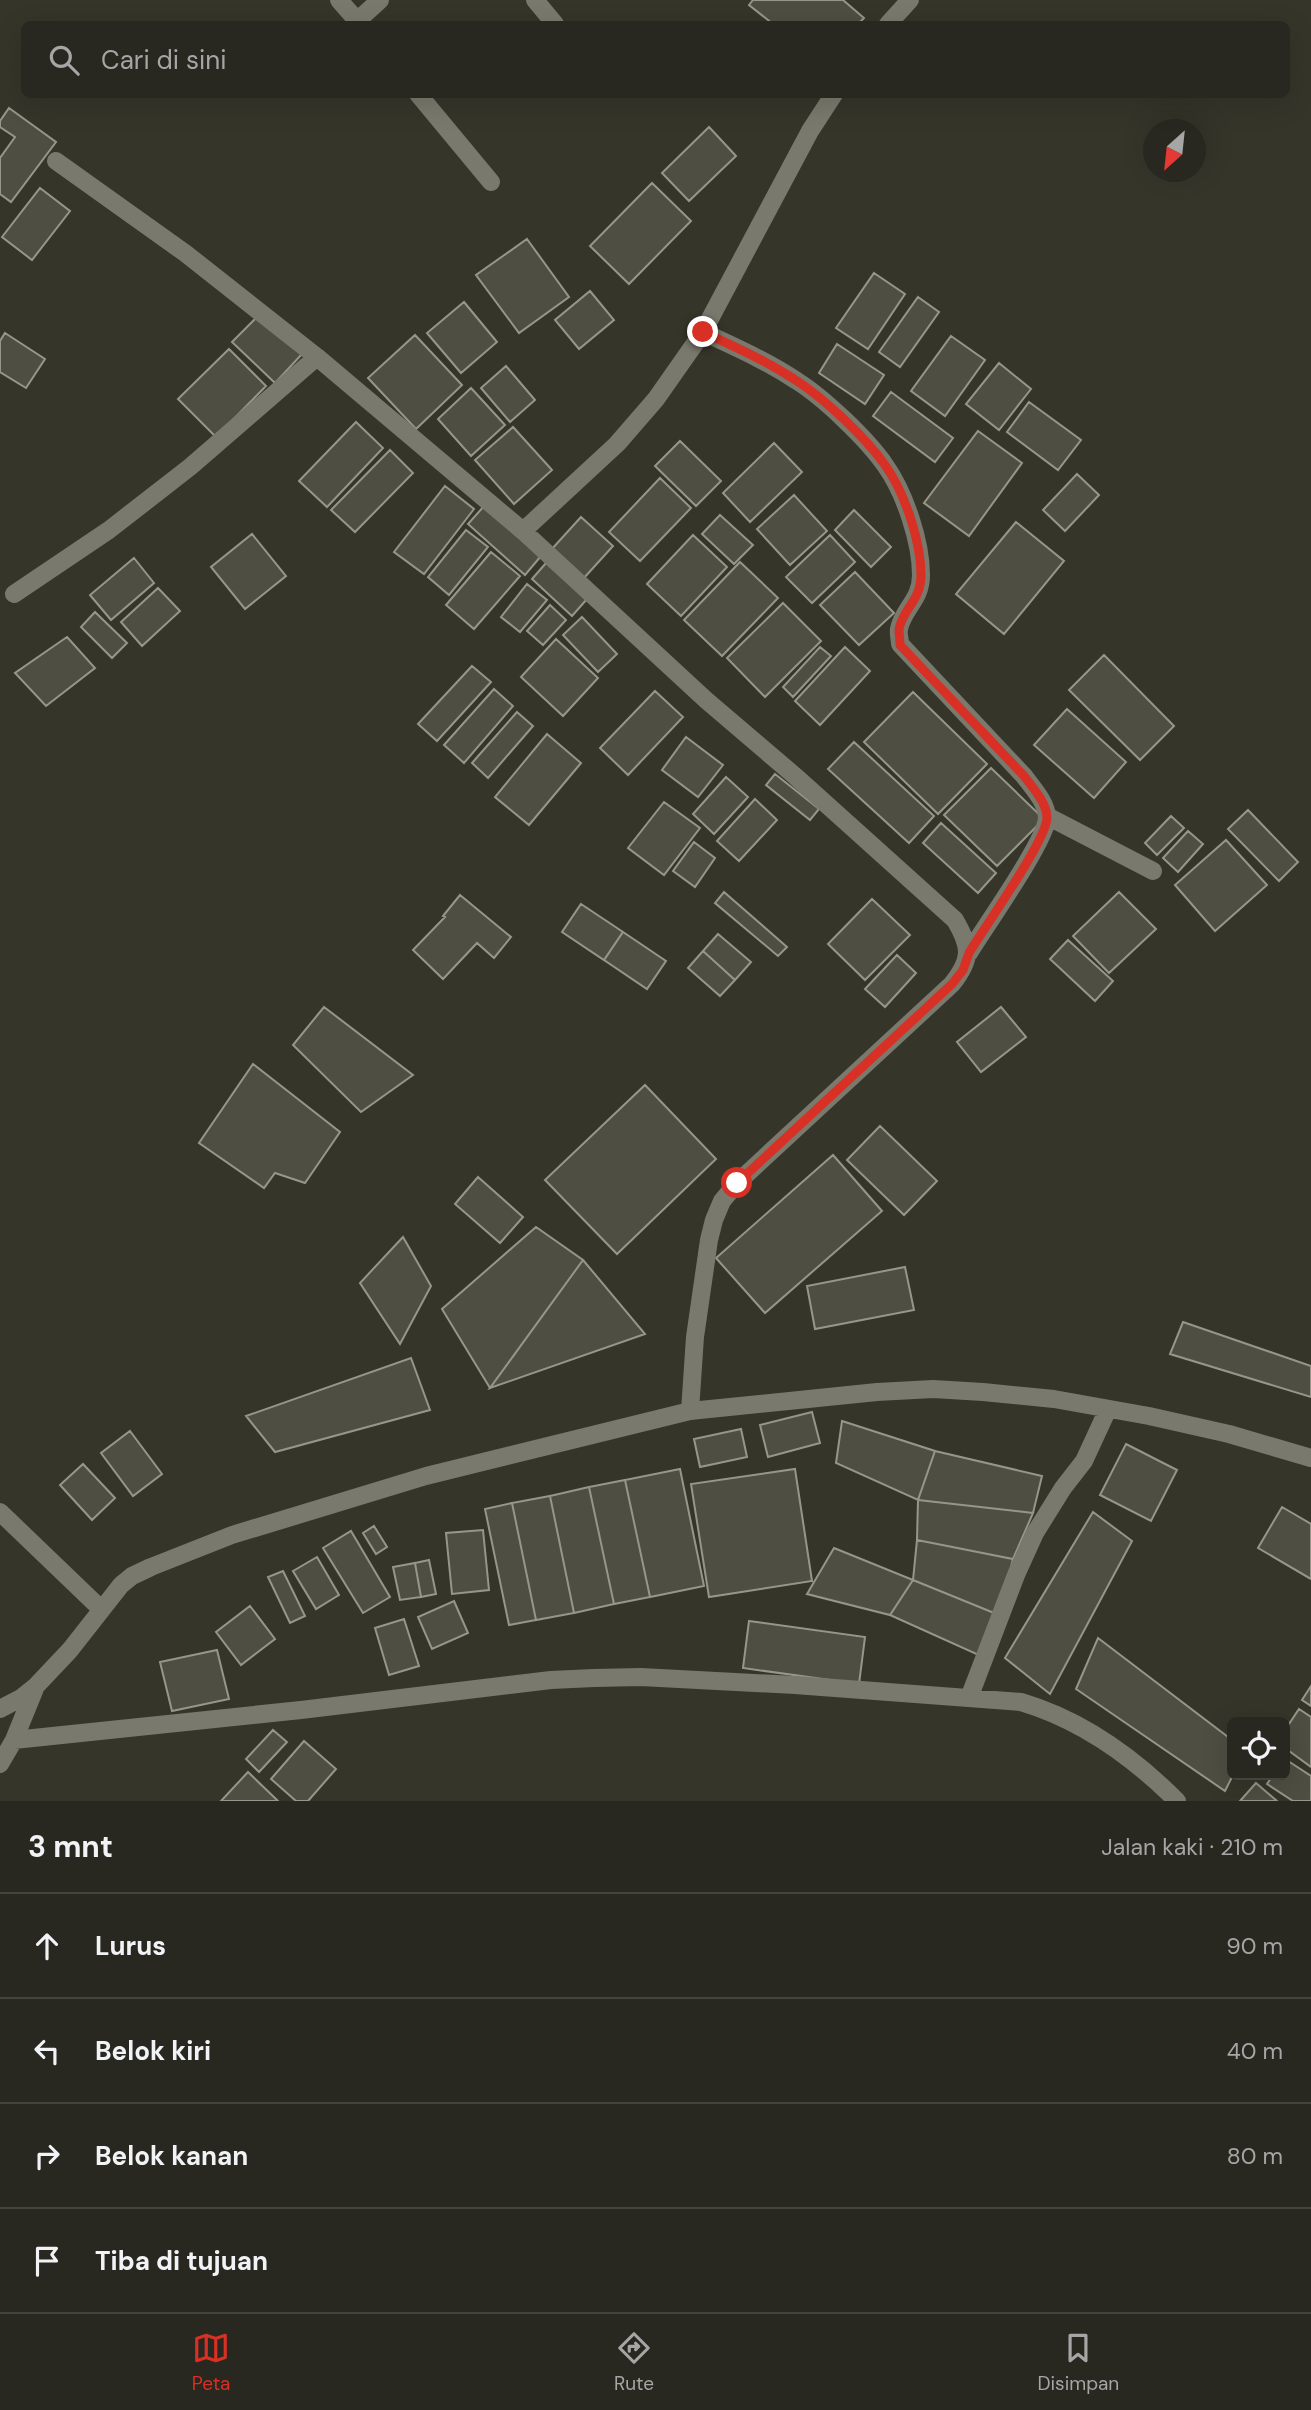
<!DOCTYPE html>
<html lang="id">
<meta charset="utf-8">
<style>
:root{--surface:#282820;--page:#34342d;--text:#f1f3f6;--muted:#a5a6a5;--line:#44443e;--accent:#d93025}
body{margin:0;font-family:"DM Sans",sans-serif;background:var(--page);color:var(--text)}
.controls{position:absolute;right:21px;bottom:21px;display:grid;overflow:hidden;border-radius:10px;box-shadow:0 7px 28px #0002}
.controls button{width:63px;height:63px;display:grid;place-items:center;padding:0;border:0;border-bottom:2px solid var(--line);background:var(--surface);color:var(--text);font:35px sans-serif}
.compass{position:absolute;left:1143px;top:119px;width:63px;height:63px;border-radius:50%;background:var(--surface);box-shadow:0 7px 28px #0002;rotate:207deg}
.stop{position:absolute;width:21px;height:21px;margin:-16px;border:5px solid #d93025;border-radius:50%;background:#fff}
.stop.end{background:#d93025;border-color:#fff;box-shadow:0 2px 7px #0008}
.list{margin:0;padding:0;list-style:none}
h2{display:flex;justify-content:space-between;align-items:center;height:91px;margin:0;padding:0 28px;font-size:30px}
h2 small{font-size:23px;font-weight:400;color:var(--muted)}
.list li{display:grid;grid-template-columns:46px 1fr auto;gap:21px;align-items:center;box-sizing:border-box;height:105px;padding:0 28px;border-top:2px solid var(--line)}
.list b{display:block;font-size:26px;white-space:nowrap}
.list em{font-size:23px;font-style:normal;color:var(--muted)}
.icon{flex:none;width:38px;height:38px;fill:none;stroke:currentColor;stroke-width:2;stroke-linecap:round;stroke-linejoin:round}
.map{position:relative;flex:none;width:1311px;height:1801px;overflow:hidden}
.search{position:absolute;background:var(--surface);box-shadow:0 7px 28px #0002;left:21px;right:21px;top:21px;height:77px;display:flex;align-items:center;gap:18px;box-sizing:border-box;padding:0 24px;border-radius:10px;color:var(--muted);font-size:26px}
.sheet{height:511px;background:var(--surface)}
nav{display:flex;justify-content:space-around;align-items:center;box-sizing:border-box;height:98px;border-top:2px solid var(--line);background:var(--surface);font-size:19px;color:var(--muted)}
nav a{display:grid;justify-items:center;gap:4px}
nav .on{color:var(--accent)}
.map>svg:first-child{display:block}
.building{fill:#4e4e42;stroke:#969689;stroke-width:2}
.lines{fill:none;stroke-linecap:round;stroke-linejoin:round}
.minor{stroke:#79796d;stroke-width:18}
.route{stroke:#d93025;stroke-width:9}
</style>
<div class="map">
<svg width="1311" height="1801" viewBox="0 0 1311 1801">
<rect width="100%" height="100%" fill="#35352a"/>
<path class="building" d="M753,0H843L864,18L858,24H773L749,5Z
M9,108L56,142L11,202L0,194V158L15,137L0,127V121Z
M709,127L736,156L689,201L662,173Z
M652,183L691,221L629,284L590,246Z
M40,188L70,211L32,260L2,237Z
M527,239L569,297L519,333L476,275Z
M874,273L905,294L868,349L836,328Z
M590,291L614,320L579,349L555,320Z
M918,297L939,312L900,367L879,352Z
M464,302L497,342L461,373L427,333Z
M261,313L303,353L275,383L232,342Z
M5,333L45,359L26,388L0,372V341Z
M415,335L462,385L416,429L368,378Z
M951,336L985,360L945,416L911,391Z
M837,344L884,375L865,404L819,373Z
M229,349L266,386L216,437L178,399Z
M999,363L1031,389L999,430L966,404Z
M506,366L535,400L510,422L481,388Z
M471,388L505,425L471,456L438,419Z
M891,392L953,438L935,462L873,416Z
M1029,402L1081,440L1058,470L1007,432Z
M356,422L383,448L327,507L299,481Z
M513,427L552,470L514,504L475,460Z
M978,431L1022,463L969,536L924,503Z
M680,441L721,481L696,506L655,466Z
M774,443L802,472L750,522L723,493Z
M390,450L413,473L355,532L331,510Z
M1077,474L1099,495L1065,531L1043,510Z
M660,478L691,508L640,561L609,532Z
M445,486L474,509L424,574L394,552Z
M794,495L827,531L790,565L757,529Z
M485,505L541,556L525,575L468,524Z
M854,510L891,547L871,567L835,530Z
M720,515L753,545L734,564L702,534Z
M581,517L613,546L583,579L551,550Z
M1016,522L1064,561L1004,634L956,594Z
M466,530L488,547L449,595L428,577Z
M252,534L286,576L245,609L211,567Z
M693,535L727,567L681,616L647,584Z
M830,535L855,562L812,603L786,577Z
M491,552L520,576L474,629L446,605Z
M134,558L154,583L111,620L90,595Z
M740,562L778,598L722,656L684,620Z
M546,563L587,599L572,616L532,579Z
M855,572L894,613L859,645L820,605Z
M527,584L547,600L520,632L501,617Z
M158,588L180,611L142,646L121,622Z
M783,603L821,641L765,697L727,658Z
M550,605L566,620L543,645L527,631Z
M95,612L127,643L112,658L81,627Z
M582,617L617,654L598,672L563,635Z
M67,637L95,668L46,706L15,673Z
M556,639L598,678L563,716L521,677Z
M820,647L831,656L793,697L783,687Z
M845,647L870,671L820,725L795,701Z
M1104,655L1174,726L1140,760L1069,690Z
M472,666L491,682L437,741L418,724Z
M494,689L513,706L464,763L444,745Z
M655,691L683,717L628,775L600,748Z
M913,692L987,764L938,814L864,742Z
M1067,709L1126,762L1094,798L1034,745Z
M517,712L533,726L488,778L472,763Z
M547,734L581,763L529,825L495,797Z
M686,737L723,765L698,797L662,770Z
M854,742L934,816L909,843L828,769Z
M991,768L1044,819L997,866L944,815Z
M775,774L819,809L810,820L766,785Z
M726,777L748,797L714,834L693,814Z
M755,799L777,820L739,861L717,841Z
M664,802L700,828L664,875L628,848Z
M1248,810L1298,862L1279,881L1228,829Z
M1171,816L1184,828L1157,855L1145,843Z
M941,823L996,873L978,893L923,843Z
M1188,831L1203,844L1178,872L1163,858Z
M1226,840L1267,885L1215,931L1175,885Z
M694,842L715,858L695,887L673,871Z
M724,892L787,947L778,956L715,903Z
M1119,892L1156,929L1109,973L1073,936Z
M460,895L511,937L494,958L477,943L443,979L413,950L445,917L443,916Z
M872,899L910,935L865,980L828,944Z
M581,904L623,932L604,960L562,932Z
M623,932L666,961L647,989L604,960Z
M718,934L751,962L735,980L703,951Z
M1068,940L1113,981L1095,1001L1050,959Z
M703,951L735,980L720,996L688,968Z
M897,955L916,973L885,1007L865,989Z
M324,1007L413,1075L361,1112L293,1045Z
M1001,1007L1026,1037L981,1072L957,1042Z
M253,1064L340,1132L305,1183L275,1173L264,1188L199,1143Z
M645,1085L716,1159L617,1254L545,1180Z
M880,1126L937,1181L904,1215L847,1160Z
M833,1155L882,1211L765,1313L716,1258Z
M478,1177L523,1217L500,1243L455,1204Z
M536,1227L583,1260L490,1388L442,1309Z
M403,1237L431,1286L400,1344L360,1283Z
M583,1260L645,1334L490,1388Z
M905,1267L914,1310L815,1329L807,1286Z
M1183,1322L1311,1366V1397L1170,1354Z
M411,1358L430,1410L275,1452L246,1416Z
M812,1412L820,1443L768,1457L760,1425Z
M842,1421L935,1451L918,1500L836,1463Z
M741,1429L747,1457L700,1467L694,1439Z
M130,1431L162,1474L133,1496L101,1453Z
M1126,1444L1177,1470L1151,1521L1100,1495Z
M935,1451L1042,1476L1033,1513L918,1500Z
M83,1464L115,1498L92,1520L60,1485Z
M680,1469L704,1586L650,1597L625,1480Z
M795,1469L812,1581L709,1597L691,1484Z
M625,1480L650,1597L614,1604L589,1487Z
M589,1487L614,1604L574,1613L550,1496Z
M550,1496L574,1613L536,1620L512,1503Z
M918,1500L1033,1513L1013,1559L917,1540Z
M512,1503L536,1620L509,1625L485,1509Z
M1282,1507L1311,1524V1579L1258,1548Z
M1093,1512L1132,1541L1050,1694L1005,1658Z
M374,1526L387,1547L376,1554L363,1533Z
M483,1530L489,1590L452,1594L446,1533Z
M351,1531L390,1597L363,1613L323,1548Z
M917,1540L1013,1559L999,1615L913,1580Z
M834,1548L913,1580L890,1615L807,1594Z
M317,1557L339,1595L316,1609L293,1571Z
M429,1560L436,1594L421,1597L415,1563Z
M415,1563L421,1597L400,1600L393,1567Z
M283,1571L305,1616L290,1623L268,1577Z
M913,1580L999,1615L983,1657L890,1615Z
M454,1601L468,1633L432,1649L418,1617Z
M250,1606L275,1639L241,1665L216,1632Z
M404,1619L419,1666L389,1675L375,1628Z
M749,1621L865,1637L859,1684L743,1668Z
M1098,1638L1232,1740L1233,1775L1225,1791L1076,1689Z
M217,1650L229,1699L172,1711L160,1662Z
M1311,1686V1706L1302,1700Z
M1299,1709L1311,1717V1767L1285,1748V1730Z
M273,1730L287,1742L259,1772L246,1759Z
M304,1741L336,1769L308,1801H296L271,1779Z
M1285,1759L1311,1776V1801H1293L1267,1784L1273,1775H1285Z
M248,1772L278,1801H221Z
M1256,1783L1277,1801H1240Z"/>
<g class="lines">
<path class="minor" d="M339,0L360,24
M535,0L555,24
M357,21L380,0
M888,24L910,0
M418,94L491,182
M56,161L185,253L317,357L523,531L706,700L795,776L955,920C971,947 972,959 952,984L737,1183L722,1201L714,1220L709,1240L695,1337L690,1411
M703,332C735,347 767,361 797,381C824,398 867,439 885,465C905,493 921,542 921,575C921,601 903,608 899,629C898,633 900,640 900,644L1024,776C1033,788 1047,803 1047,818C1046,841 984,928 969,953
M523,531L617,444L656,399L703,332L810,131L834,94
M14,594L109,530L190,467L317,357
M1047,816L1153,871
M0,1512L101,1609
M969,1698L1016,1575L1035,1533L1063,1488L1084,1461L1108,1409
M0,1709L21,1698L36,1686L70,1650L121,1585L132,1576L151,1567L232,1535L426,1476L690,1411L877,1392L933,1389L983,1392L1054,1399L1149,1416L1229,1434L1311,1458
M14,1740L301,1710L551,1680L594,1678L641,1677L795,1685L1021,1702C1082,1720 1133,1757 1177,1801
M0,1764L14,1740L36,1686"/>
</g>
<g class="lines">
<path class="route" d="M703,332C735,347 767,361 797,381C825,399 866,438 885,465C905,493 921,542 921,575C921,601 903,608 899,629C899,633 900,640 900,645L1024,776C1033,788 1047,803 1047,818C1046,841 984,928 969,953L963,970L952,984L737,1183"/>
</g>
</svg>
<div class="controls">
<button><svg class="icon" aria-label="locate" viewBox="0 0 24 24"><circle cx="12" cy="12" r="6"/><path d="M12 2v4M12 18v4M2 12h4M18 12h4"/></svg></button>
</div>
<svg class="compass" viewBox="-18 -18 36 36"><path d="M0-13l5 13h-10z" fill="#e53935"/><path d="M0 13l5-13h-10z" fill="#a5a6a5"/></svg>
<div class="stop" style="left:737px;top:1183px"></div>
<div class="stop end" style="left:703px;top:332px"></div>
<div class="search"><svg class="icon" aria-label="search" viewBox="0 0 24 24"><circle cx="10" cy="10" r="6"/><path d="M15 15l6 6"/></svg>Cari di sini</div>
</div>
<section class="sheet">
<h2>3 mnt<small>Jalan kaki · 210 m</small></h2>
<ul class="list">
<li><svg class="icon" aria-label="ahead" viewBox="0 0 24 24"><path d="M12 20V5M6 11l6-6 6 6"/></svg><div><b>Lurus</b></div><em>90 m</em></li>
<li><svg class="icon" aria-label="left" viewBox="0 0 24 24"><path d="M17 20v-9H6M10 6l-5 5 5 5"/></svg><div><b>Belok kiri</b></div><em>40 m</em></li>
<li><svg class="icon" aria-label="right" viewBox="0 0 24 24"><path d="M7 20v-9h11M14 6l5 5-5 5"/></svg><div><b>Belok kanan</b></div><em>80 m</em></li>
<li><svg class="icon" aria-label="arrive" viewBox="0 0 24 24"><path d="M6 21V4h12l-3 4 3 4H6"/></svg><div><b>Tiba di tujuan</b></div></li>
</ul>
</section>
<nav>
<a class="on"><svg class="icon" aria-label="map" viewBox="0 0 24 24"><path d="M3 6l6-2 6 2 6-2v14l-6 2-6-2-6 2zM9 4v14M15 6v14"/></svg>Peta</a>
<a><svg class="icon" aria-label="directions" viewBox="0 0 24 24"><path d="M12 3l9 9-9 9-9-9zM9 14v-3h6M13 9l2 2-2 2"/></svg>Rute</a>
<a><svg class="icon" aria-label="saved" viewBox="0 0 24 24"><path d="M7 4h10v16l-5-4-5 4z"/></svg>Disimpan</a>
</nav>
